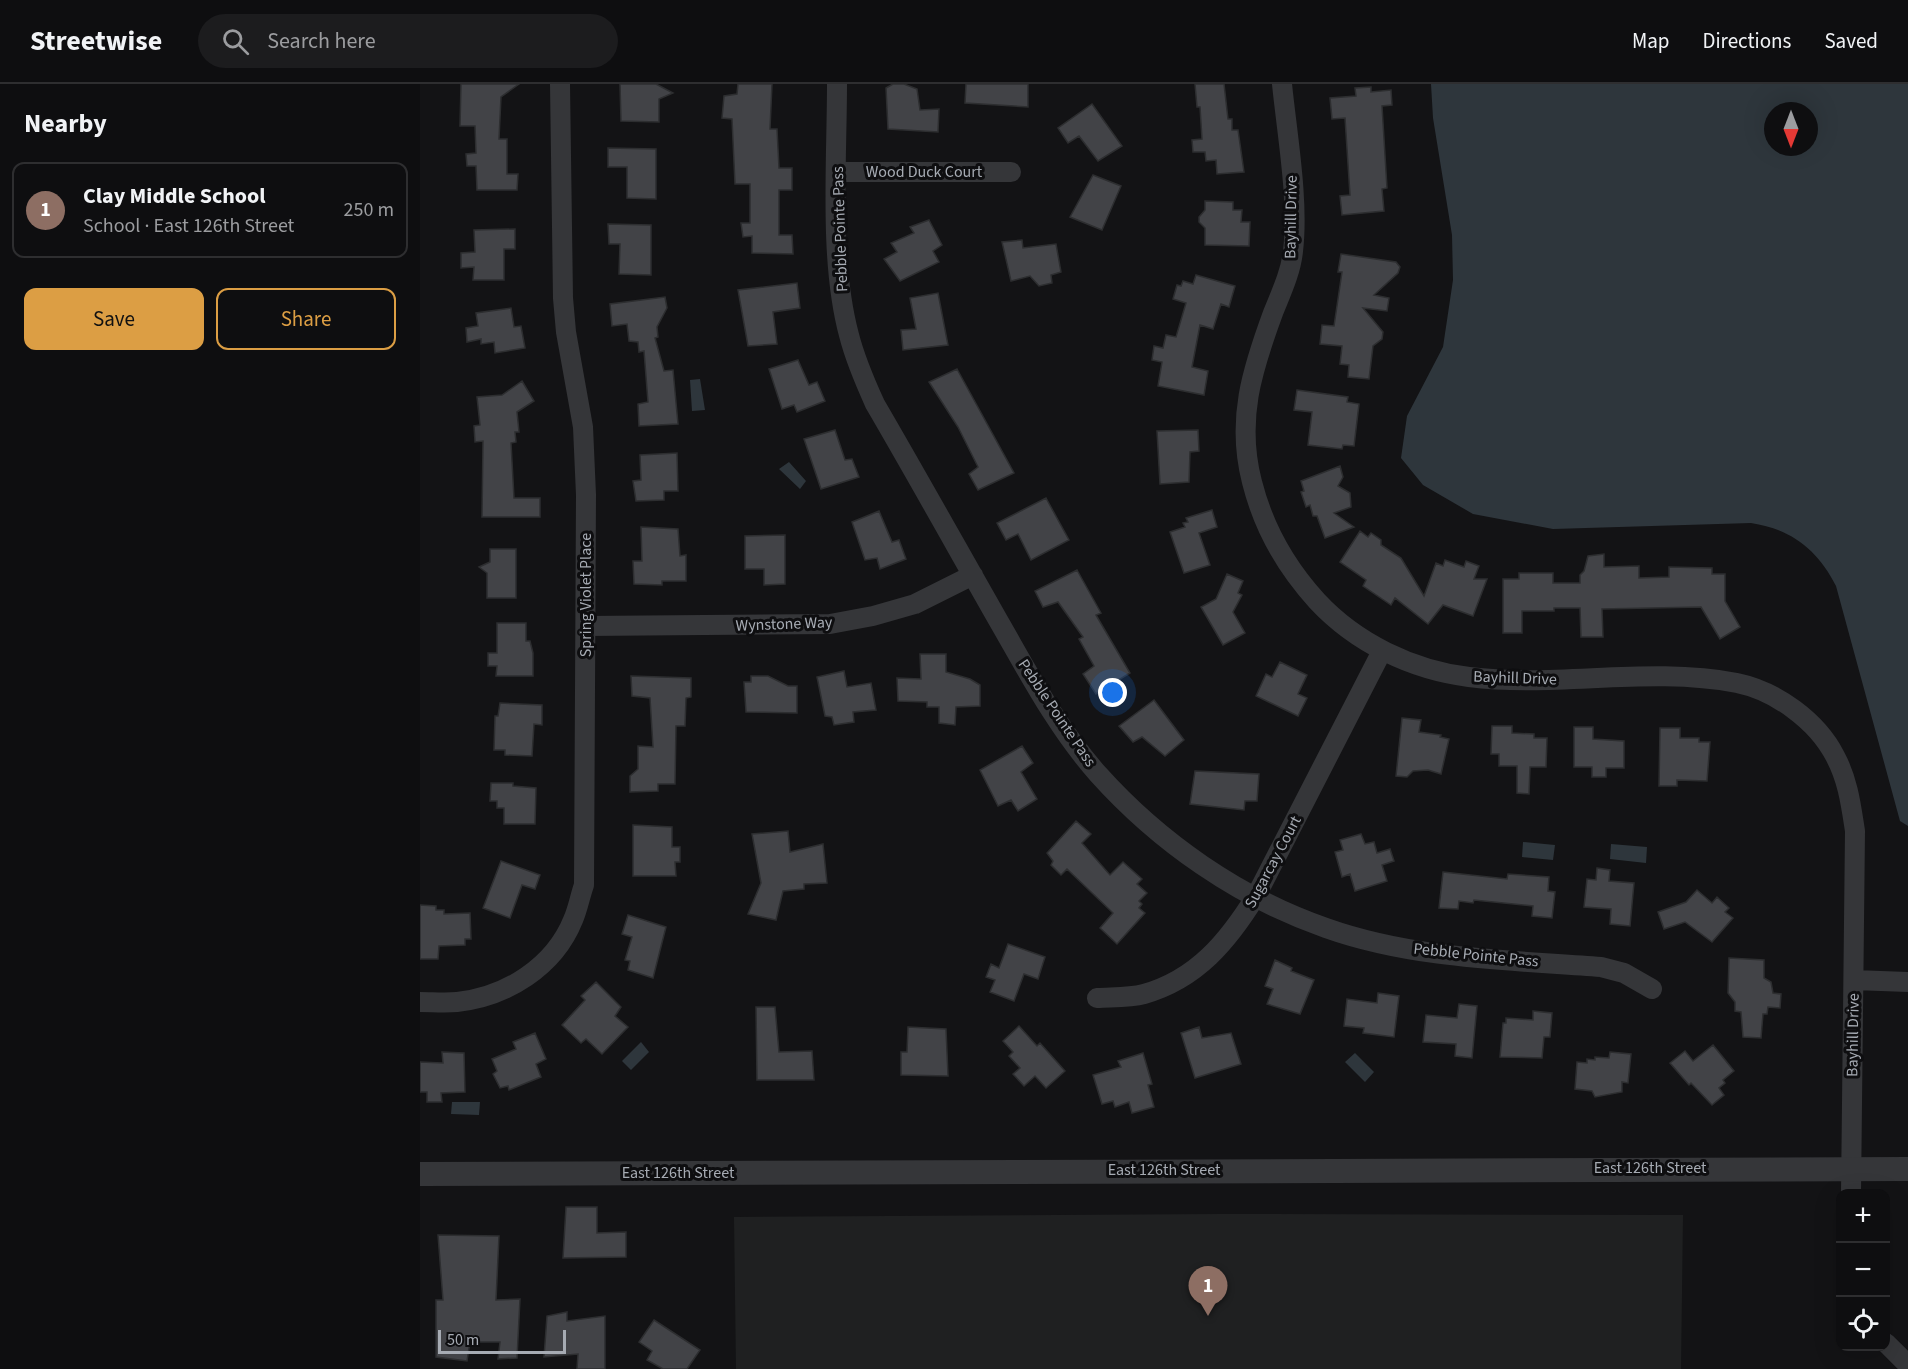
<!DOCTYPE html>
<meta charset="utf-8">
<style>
:root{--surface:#0e0e10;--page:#1c1c1e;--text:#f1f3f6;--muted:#9b9c9f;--line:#2e2e30;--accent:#dc9e44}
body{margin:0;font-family:"Source Sans 3",sans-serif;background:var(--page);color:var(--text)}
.controls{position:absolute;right:18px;bottom:18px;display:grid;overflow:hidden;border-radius:12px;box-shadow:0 6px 24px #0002}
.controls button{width:54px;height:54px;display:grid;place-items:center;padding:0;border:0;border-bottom:2px solid var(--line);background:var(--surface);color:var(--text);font:30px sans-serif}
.compass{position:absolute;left:1344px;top:18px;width:54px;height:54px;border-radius:50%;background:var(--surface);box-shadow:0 6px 24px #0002;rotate:180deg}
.scale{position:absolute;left:18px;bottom:15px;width:128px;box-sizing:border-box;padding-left:6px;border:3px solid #a6abb3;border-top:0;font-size:16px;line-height:21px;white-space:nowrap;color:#a6abb3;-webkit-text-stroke:4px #0e0e10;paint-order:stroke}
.you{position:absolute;left:693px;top:609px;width:21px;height:21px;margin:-15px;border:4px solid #fff;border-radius:50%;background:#1a73e8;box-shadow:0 0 0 9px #1a73e833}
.badge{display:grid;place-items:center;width:39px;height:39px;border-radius:50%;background:var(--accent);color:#fff;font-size:20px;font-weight:700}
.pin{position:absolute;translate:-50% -50px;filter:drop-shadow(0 2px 3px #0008)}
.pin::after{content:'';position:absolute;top:32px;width:21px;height:18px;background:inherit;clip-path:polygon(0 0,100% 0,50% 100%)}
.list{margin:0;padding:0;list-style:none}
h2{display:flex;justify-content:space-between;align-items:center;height:78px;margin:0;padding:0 24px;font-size:26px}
h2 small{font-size:20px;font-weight:400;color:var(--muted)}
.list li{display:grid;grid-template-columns:39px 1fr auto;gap:18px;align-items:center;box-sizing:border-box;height:96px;margin:0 12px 12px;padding:0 12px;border:2px solid var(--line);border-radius:12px}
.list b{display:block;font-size:22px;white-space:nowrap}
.list p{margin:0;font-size:20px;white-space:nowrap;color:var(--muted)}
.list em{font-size:20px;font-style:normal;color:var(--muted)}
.actions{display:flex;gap:12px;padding:18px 24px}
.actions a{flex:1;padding:14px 0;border:2px solid var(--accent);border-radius:12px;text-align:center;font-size:21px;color:var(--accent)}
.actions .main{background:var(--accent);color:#111}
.icon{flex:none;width:33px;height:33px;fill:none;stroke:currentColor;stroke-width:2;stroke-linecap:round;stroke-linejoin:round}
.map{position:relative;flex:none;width:1488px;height:1285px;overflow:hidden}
header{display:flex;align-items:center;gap:36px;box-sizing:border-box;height:84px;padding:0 30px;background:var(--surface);border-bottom:2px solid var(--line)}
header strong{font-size:28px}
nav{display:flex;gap:33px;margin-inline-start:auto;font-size:21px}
.search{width:420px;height:54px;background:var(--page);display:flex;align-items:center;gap:15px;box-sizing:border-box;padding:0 21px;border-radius:33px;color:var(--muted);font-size:22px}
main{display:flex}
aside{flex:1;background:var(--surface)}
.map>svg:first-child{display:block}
.built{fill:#1f2021}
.water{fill:#2e363c;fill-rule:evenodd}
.building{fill:#424347;stroke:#2d2e30;stroke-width:1.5}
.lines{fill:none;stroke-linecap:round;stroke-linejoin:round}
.minor{stroke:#353639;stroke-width:20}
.tertiary{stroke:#353639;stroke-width:24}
.labels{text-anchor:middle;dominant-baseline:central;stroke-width:6;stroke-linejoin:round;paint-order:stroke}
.street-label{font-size:16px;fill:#a6abb3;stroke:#0e0e10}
</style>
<header>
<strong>Streetwise</strong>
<div class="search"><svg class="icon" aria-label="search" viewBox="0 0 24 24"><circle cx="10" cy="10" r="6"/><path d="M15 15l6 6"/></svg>Search here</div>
<nav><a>Map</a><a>Directions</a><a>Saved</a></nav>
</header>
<main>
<aside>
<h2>Nearby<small></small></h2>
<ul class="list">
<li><span class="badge" style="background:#8d6e63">1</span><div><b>Clay Middle School</b><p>School · East 126th Street</p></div><em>250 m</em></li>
</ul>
<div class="actions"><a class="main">Save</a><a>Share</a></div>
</aside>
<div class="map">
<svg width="1488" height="1285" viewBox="0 0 1488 1285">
<rect width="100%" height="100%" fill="#131315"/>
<path class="built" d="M798,1130L1263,1131L1261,1285H316L314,1133Z"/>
<path class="water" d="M1011,0H1488V742L1480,737L1416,502C1398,466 1371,445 1331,439L1133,445L1053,430L1003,401L981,374L987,332L1023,263L1033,196L1032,151L1013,34ZM1353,27H1389V63H1353Z
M280,295L285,326L272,327L270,296Z
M369,378L386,397L380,405L359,385Z
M1103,758L1135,761L1133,776L1102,773Z
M1191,760L1227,763L1226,779L1190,775Z
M221,958L229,968L211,986L202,977Z
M935,969L954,988L945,998L925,978Z
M32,1018H60L59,1031L31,1030Z"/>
<path class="building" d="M41,0H99L81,13L79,55H87V90H98L97,106H57L56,82H47L46,70L56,69L55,42H40Z
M200,0H236L253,9L239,15V38L201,37Z
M318,0H352L350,45H357L359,84H372V106H359V151H372L373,170L332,169V152L323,153L321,139H330V100H315L312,35L302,34L304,12L317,10Z
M473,0H484L497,5L500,26L519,25L518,48L468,45L466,4Z
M546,0H608V23L545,19Z
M775,0H804L808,35H812V46H818L824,88L797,90L796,76L786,77L785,68H773L772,56L782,55L780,23H777Z
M951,3V8L971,6L972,21L962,22L967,104L962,105L964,127L922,131L920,112L930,111L925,34L912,35L910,14L936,12L935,4Z
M672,20L702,62L678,77L659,52L648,59L638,44Z
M188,64L236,65V115L207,114V83H188Z
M673,91L701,102L682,146L650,133Z
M785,117L813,118V126H822L821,138H830L829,162L785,161V144L779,138V133L785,126Z
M509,136L522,161L513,167L519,178L480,197L464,175L477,168L471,159L494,149L490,143Z
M188,140L231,141V191L199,190L200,160H189Z
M95,145V165H84V196H53L54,183L41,184V169L55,168L54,146Z
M602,156L603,164L636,160L641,188L631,191L632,199L619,202L610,192L591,197L582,158Z
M921,170L976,178L980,183L978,189L954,211L969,214L967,227L943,224L963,248L962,255L953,262L949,295L928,293L929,281L920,280L922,262L900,260L902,241L914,242L922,188H918Z
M776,191L815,202L809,223L801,220L793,245L780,241L772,283L788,287L784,311L738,302L742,278L732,276L734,262L743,264L746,251L756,253L766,219L753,215L757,201L761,202L763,197L773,200Z
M377,199L380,224L353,228L357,260L328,262L318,206Z
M518,209L528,261L483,266L481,246L496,245L490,214Z
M245,213L247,224L237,243L238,253L235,254L244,287L253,286L258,340L219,342L218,320L228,318L224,267L219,268L218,258L209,257L207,240L192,242L190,220Z
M91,224L94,243L101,242L105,264L75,269L74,258L61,260V255L47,258L46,244L58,242L56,229Z
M378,276L389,301L397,298L405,317L377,328L374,321L362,325L349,285Z
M537,285L594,389L558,406L549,390L558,383L538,343L509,298Z
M102,297L114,317L97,328L99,348H95L96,358L91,359L94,414H120V433H62L63,357L55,358L54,342L60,341L57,313L82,311Z
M877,306L928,313L927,318L939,320L934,362L923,361L922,365L888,361L892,328L874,326Z
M415,346L425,376L432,375L439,393L401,405L384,355Z
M778,346L779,367L770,368L769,398L740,400L737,347Z
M257,369L258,407H244V416L216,417L213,397L221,396L220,371Z
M920,382L923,393L918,402L930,409L931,423L914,429L934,443L905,454L897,432H893L890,421L886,423L881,408L884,407L881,397Z
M626,414L649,456L611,476L598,450L586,456L577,439Z
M792,426L797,443L779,449L790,481L764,489L750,448L765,443L763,439L768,438L766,434Z
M459,427L472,458L479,456L486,475L460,485L457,474L445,476L432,438Z
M221,443L258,445L260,472L266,471V497H242V501L214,500L213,477H222Z
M940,447L948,453L951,449L961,456V461L981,474L1004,512L1016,479L1023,482L1025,476L1044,483L1046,477L1059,482L1054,495H1067L1053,532L1023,521L1008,540L975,514L971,521L943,502L946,496L920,478Z
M365,451V500L344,501V485H325V452Z
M70,465H96V514H67V489L59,483L70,478Z
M1184,470V483L1219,482V494L1249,493V483L1292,484V490H1305V517L1320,543L1300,555L1281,523L1182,525L1183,553H1161L1160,524H1134V527H1102V549H1083V495H1099V489H1133V499H1160V491L1164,487L1168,472Z
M657,486L681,529L676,531L710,589L676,610L663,590L674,582L659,555L663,553L638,518L623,523L615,507Z
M807,490L823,497L818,509L822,511L813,528L825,549L803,561L781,523L796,515Z
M77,539H106V557H110L113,569V592H76L77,582H68V569H77Z
M500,570H526V588L550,595L560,601V622L536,623L535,641L519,639V623H507V618L478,617L477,594L501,595Z
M860,578L887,591L878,610L887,614L878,632L836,612L846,590L852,593Z
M424,587L427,603L451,599L456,626L433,628L434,638L414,641L412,633L405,632L397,593Z
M211,592L271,594V613L266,614L265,642H256L255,700H238V707L210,708V692L218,685V662L233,663L230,614L212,612Z
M331,592H348L368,602H377V629L326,628L324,598H331Z
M734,616L764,656L745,672L722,653L713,658L699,642Z
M80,619L122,621V641L114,640L112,672L85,671V666H74L75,632H78Z
M982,634L1001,636L999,648L1021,651L1020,653L1029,655L1021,690L1008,686L993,687L987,693L976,692Z
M1072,642H1092V649L1114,650V654H1127L1126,683H1110L1109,710L1097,709V682H1079V670H1071Z
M1154,643H1173V655L1204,657V684H1186V693H1172V683H1154Z
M1240,644H1260V654H1279V658H1290L1287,697L1257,696V702H1239Z
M602,662L613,679L601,688L617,715L598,727L591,716L578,722L560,686Z
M775,687L839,690L837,717H825L824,726L770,720Z
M71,699H93V702L116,704L115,740H84V724H77V717H70Z
M656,737L671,750L662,759L690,791L703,778L722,795L717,800L727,809L719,817L722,820L719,824L725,829L697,860L680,844L693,829L647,785L641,791L631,781L633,777L627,769Z
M213,741L252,743V763H260V778H255L256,792H213Z
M368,747L370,768L403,760L407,799L384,800V805L363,807L356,836L328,830L341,799L332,750Z
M941,750L945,760L954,758L957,769L970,765L974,777L962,781L967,797L935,807L930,790L922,793L915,768L923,766L920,756Z
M81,777L120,791L115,805L102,801L90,834L63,824Z
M1177,784L1190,786L1189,797L1214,799L1210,842L1190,840L1191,825L1164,823L1167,795L1176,796Z
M1023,788L1087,795L1088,790L1129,793L1128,807L1135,808L1132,834L1112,832L1113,822L1054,816L1053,819L1039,817L1038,825L1019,824Z
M1277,806L1292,819L1297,813L1309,824L1305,828L1313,834L1292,858L1265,838L1244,845L1238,828L1266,818Z
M0,821L16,822V826H24V830L50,829L51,855H45V861L19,862L18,875H0Z
M208,831L246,843L233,894L208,886L210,877L205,876L212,853L202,850Z
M588,860L625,873L618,895L604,890L594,917L570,908L575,896L566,893L571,880L579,884Z
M1309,874L1344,876V894L1351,898L1353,909L1361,910L1360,924L1348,923L1347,930H1343L1341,954L1323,953L1321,928L1315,927V918L1308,909Z
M855,876L872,884L871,887L894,896L880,930L847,920L853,905L845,902Z
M176,898L201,923L195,932L208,943L182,970L166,955L161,959L142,941L165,916L161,912Z
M958,909L979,912L974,953L943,949L944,944L924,942L927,915L957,919Z
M1039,920L1057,922L1052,974L1035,972L1036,960L1003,958L1006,931L1037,934Z
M336,923H355L359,968L392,967L394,996H337Z
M1113,927L1132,929L1130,953H1124L1122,974L1080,973L1083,939H1086V934L1113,936Z
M599,942L617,962L620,959L645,987L626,1004L615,992L604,1002L593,990L600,984L589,972L593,968L583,957Z
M488,943L526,945L528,992L481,991V968H487Z
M779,943L782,954L811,949L821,980L775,994L761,949Z
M115,949L126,975L116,980L121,993L89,1006L88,1002L80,1004L73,990L77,987L72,975L96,965L93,958Z
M1293,961L1314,987L1303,996L1305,999L1299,1004L1304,1011L1292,1021L1271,999L1269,1001L1250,979L1265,967L1273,977Z
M22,968L44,969L45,1008L21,1009L22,1018H7V1008H0V978L23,979Z
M1190,968L1211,970L1208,999L1202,998V1008L1175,1013L1172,1007L1155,1005L1157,978L1167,979V975L1175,976V973L1189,974Z
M723,969L732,1000L728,1001L734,1023L712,1029L709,1018L695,1023L693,1017L682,1020L673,991L701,983L698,977Z
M146,1123H177V1149L206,1148V1173L143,1174Z
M18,1151L79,1152L76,1216L100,1215L97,1274L78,1275L80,1258H50L47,1277L16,1273V1216H23Z
M147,1228V1237L185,1232V1285H157L158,1270L124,1273L127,1232Z
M234,1236L280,1266L267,1285H243L227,1276L232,1267L219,1258Z"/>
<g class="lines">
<path class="minor" d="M417,0C417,78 409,177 429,251C435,275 445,298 455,320C497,392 537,464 578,536C608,588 637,644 678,690C739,758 819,814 906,844C993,875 1089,876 1181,883L1204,889L1232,905
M862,0C867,50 879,117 873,167C871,188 861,209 853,229C832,286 816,336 832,398C843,442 866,483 897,517C936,559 992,586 1049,593C1138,604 1229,582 1317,599C1356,607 1397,637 1415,672C1428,696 1431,721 1435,747L1431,1110
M417,88H591
M166,542L410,540L453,532L495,520L553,491
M1434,896L1488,898
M677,914C692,913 709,914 724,910C777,895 808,857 836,812L962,567
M0,918C12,918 25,919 37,918C86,913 134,883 153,836C158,825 160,812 164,801L166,411L163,343L146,248L143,214L140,0
M1466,1259L1488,1281"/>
<path class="tertiary" d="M0,1090L1488,1085"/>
</g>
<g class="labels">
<g class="street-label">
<text x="504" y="88">Wood Duck Court</text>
<text transform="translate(871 133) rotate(-89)">Bayhill Drive</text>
<text transform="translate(420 145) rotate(-92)">Pebble Pointe Pass</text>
<text transform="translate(166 511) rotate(-90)">Spring Violet Place</text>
<text transform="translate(364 540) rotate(-2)">Wynstone Way</text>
<text transform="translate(1095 594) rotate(2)">Bayhill Drive</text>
<text transform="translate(637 629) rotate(56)">Pebble Pointe Pass</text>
<text transform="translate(853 778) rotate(-62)">Sugarcay Court</text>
<text transform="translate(1056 871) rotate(6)">Pebble Pointe Pass</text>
<text transform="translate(1433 951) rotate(-89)">Bayhill Drive</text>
<text x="1230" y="1084">East 126th Street</text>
<text x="744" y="1086">East 126th Street</text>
<text x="258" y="1089">East 126th Street</text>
</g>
</g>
</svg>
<div class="controls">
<button>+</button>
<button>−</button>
<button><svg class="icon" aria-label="locate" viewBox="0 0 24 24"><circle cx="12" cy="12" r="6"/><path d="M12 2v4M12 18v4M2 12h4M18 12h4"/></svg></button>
</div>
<svg class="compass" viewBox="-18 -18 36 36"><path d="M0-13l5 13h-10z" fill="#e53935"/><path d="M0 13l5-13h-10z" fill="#9b9c9f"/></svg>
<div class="scale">50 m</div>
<div class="you"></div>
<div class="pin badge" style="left:788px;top:1232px;background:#8d6e63">1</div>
</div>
</main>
